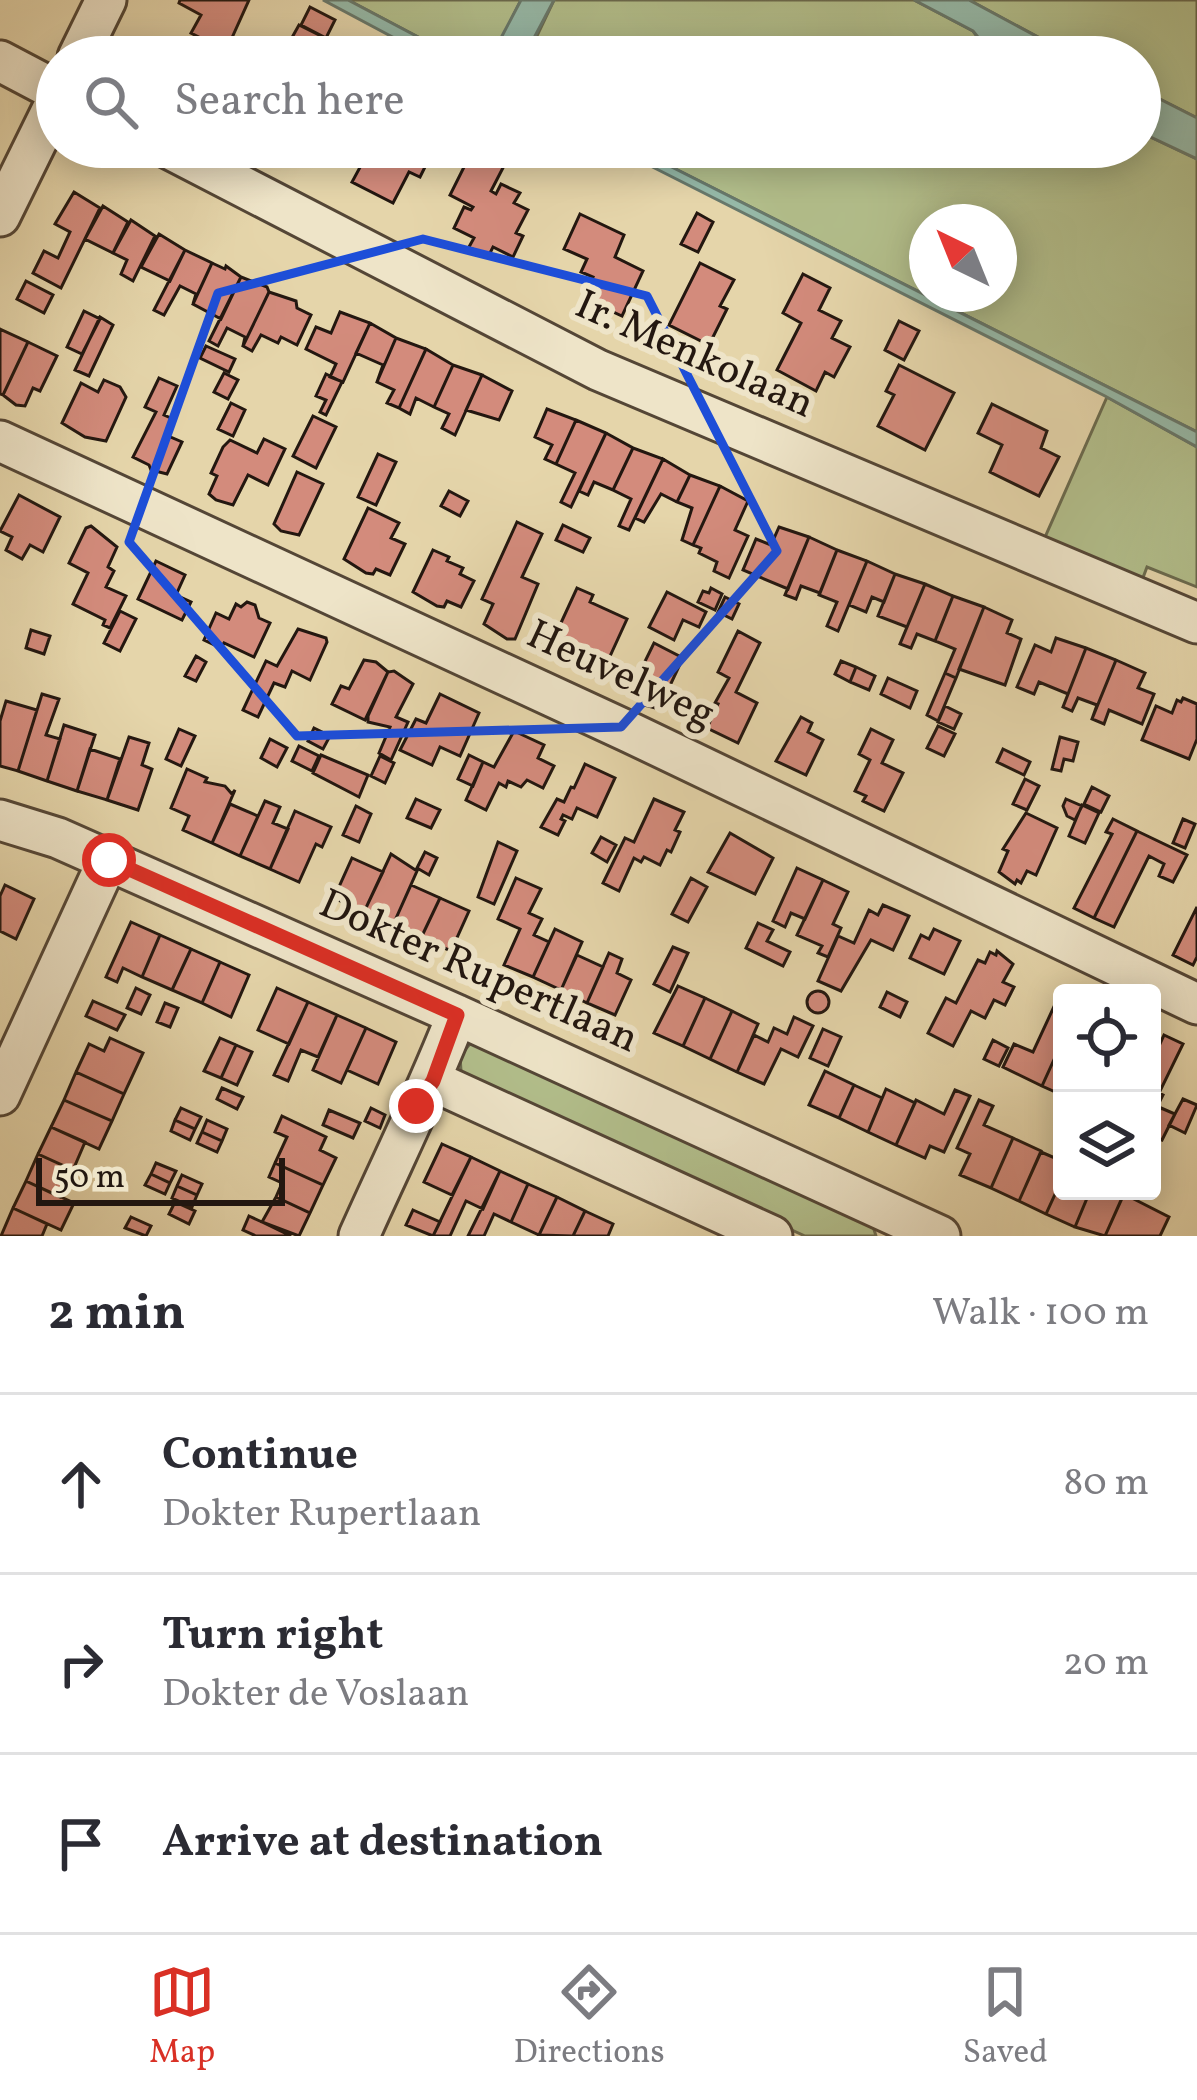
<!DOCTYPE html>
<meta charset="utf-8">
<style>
:root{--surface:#fff;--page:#f2f2f3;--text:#2b2b33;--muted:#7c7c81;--line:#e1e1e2;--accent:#d93025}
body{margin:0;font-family:Vollkorn,serif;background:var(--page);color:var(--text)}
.controls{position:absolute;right:36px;bottom:36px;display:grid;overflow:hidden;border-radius:12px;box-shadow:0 6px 30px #0003}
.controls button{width:108px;height:108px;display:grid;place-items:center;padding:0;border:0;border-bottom:3px solid var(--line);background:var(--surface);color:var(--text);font:60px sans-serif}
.compass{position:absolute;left:909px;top:204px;width:108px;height:108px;border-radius:50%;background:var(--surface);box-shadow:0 6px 30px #0003;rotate:317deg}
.scale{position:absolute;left:36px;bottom:30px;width:249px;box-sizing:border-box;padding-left:12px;border:6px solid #231710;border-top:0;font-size:33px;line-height:42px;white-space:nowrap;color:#231710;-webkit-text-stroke:9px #eee4c8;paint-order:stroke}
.stop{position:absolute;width:36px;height:36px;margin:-27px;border:9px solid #d93025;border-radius:50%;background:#fff}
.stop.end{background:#d93025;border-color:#fff;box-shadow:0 3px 12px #0008}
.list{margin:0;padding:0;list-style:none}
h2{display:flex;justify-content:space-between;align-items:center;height:156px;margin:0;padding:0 48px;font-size:51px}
h2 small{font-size:39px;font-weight:400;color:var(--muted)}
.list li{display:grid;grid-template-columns:78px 1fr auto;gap:36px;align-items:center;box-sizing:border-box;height:180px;padding:0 48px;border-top:3px solid var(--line)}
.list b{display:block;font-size:45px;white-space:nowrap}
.list p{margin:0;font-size:39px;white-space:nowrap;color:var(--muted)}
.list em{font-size:39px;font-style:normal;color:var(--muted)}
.icon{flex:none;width:66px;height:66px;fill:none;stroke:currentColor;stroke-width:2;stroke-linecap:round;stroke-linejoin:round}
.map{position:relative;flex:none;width:1197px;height:1236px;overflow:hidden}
.search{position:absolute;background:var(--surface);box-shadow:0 6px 30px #0003;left:36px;right:36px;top:36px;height:132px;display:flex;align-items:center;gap:30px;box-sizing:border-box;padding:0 42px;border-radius:66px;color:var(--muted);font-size:45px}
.sheet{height:696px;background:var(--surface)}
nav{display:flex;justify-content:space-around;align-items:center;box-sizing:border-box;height:168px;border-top:3px solid var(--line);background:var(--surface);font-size:33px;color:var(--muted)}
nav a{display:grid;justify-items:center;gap:6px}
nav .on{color:var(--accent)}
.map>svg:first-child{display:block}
.green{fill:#b2be8b;stroke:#6a6a4e;stroke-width:3;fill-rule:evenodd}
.water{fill:#96b9a8;stroke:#68786b;stroke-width:3}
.building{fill:#d38b7c;stroke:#231710;stroke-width:3}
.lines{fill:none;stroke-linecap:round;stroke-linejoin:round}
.minor-casing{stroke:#544636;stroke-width:45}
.minor{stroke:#eee4c8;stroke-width:39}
.route{stroke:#d93025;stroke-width:15}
.marked{fill:none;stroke:#1d4ed8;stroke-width:9;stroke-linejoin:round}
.labels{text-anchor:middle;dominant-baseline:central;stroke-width:12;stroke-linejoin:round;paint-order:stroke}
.street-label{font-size:42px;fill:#231710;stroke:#eee4c8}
</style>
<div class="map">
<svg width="1197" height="1236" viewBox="0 0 1197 1236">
<rect width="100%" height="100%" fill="#e5d5aa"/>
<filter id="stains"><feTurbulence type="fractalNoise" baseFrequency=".00167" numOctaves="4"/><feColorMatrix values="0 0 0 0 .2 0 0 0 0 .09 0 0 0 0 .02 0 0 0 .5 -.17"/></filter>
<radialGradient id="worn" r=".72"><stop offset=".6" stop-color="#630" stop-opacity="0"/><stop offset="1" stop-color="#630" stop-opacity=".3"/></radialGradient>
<path class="green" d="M348,0H521L503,36L536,38L554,0H914L973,31L989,52L998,57H456Z
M969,0H1197V118L1140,89V57H1075Z
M1140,132L1197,159V432L632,147H1140ZM927,222H999V294H927Z
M1107,397L1197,447V587L1147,567L1141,583L1042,544Z
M474,1039L872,1223L876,1236H805L480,1088L461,1071L460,1056Z"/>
<path class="water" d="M323,0H348L456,57H430Z
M521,0H554L525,55L510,49L502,36Z
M914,0H969L1075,57H998L990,52L973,31Z
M1140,89L1197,118V159L1140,132Z
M613,147H632L1197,432V447L1105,396Z"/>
<path class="building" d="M180,0H249L226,51L191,33L201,15L179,3Z
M310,7L335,20L326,38L301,25Z
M299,25L323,37L301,57H291L285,50Z
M200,41L219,50L215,57H191Z
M371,147H435L420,177L409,172L393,203L352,182Z
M474,147H506L502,155L508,158L491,191L496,194L501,184L520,193L514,203L528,210L516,233L523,236L513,257L493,247L488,257L469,247L474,238L454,228L464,207L471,210L473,207L450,195Z
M74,192L100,208L61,288L33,273L44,251L58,258L70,232L55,224Z
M103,206L128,222L113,253L85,239Z
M697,213L713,222L698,252L681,244Z
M580,214L624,235L615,257L643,271L622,316L583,298L593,277L581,272L587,259L564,249Z
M131,220L155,236L133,281L121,274L127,260L113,253Z
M159,234L185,250L170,281L141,267Z
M185,250L212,263L193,304L196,294L180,286L164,315L154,310Z
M212,263L225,269L226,266L241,277L221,319L193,304Z
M700,263L734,280L720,306L727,309L709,345L669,325Z
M803,274L830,288L819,310L841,321L832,338L850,347L834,377L825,372L816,391L777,370L801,323L783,313Z
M241,277L267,287L269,292L243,346L245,337L227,328L218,346L209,341Z
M26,281L53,295L44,313L17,299Z
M269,292L296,301L297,308L311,315L297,345L281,337L278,343L261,335L252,351L243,346Z
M84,311L100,319L82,354L67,347Z
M340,312L370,323L343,382L330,377L336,364L306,349L316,327L331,333Z
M100,317L113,325L89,376L75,370Z
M899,321L919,331L904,360L885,350Z
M370,323L396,338L377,382L383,365L356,353Z
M0,329L28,342L3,395L0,394Z
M396,338L426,349L399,408L387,403L394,390L377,382Z
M28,342L57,356L40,391L33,388L25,406L16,405L3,395Z
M206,346L235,359L229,372L200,358Z
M426,349L453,365L434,407L416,398L410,414L399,408Z
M453,365L482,375L455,435L442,428L449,414L434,407Z
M899,365L954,393L925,450L878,426L894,395L886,391Z
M224,373L238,380L228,399L214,392Z
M326,374L342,382L326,415L320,412L326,400L316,396Z
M482,375L512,391L499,420L466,410Z
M159,378L177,386L164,415L173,419L166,435L182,442L167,474L151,470L149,465L133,457L156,412L145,407Z
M104,380L120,387L126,397L106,441L85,437L62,423L81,383L98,392Z
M231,403L245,410L233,436L218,429Z
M992,404L1047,431L1041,448L1059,457L1039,496L990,472L1002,445L978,433Z
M547,409L576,420L556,464L545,459L552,445L535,437Z
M313,416L336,427L316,468L293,456Z
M576,420L606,433L571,507L561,502L575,473L556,464Z
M606,433L633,448L613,490L594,482L588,495L579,491Z
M264,439L285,449L268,485L248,475L233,505L216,500L209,494L217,476L211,473L223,447L230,440L257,453Z
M633,448L663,459L629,530L619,526L631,499L613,490Z
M378,454L396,462L376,505L358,497Z
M663,459L690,475L677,502L661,494L644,522L635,518Z
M297,472L323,484L299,535L281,531L274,524Z
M690,475L720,486L693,545L682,540L692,508L677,502Z
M720,486L748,501L735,530L748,536L729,578L714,571L717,562L699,553L701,548L693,545Z
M449,491L468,501L460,516L441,506Z
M19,495L60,517L43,552L30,545L22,559L6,550L12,537L0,531Z
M368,508L399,523L391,538L405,544L390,575L376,569L373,574L366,573L344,559Z
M517,522L542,534L522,577L538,584L515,639H507L484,624L493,604L482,599Z
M563,525L590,538L583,552L556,540Z
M91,526L117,547L108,567L114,571L106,587L126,596L110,628L103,625L105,620L73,604L88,573L69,563L86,528Z
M779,527L809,537L788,589L743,570L756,539L771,545Z
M809,537L837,550L820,593L801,586L796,599L785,595Z
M433,550L449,557L447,561L463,568L460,574L474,581L461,607L447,601L444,607L437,606L413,592Z
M837,550L867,561L838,631L827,626L837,602L819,595Z
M156,561L185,575L176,595L191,602L182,620L138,599Z
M867,561L895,574L884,602L872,597L866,612L849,605Z
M895,574L925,584L907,627L878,616Z
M925,584L953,596L935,641L917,634L911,648L900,644Z
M577,588L593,595L590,602L627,619L600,678L584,674L567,662L574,647L554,638Z
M711,588L722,594L715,610L698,602L703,591L709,593Z
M667,592L706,612L699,627L683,620L674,640L649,627Z
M953,596L984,607L956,678L945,673L955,649L935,641Z
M725,597L739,604L732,619L718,612Z
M247,602L255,605L259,618L270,623L254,657L224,643L221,648L204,640L216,613L229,619L236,604L241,607Z
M984,607L1012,620L1007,633L1021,639L1005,685L959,669Z
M120,611L136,619L120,651L104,643Z
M298,629L326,638L327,642L310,680L292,671L285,687L274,683L258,717L243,710L266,661L277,666Z
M31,630L50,636L44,654L26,648Z
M738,631L760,643L736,692L757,703L738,743L707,728L718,704L715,703L729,678L718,672Z
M1056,638L1086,648L1068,694L1039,682L1034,694L1017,687L1035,645L1051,652Z
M654,643L683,658L659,709L644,705L642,700L629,694Z
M1086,648L1116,660L1092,719L1097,705L1078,698L1072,711L1063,707Z
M196,656L206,662L196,681L185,676Z
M364,660L376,662L388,672L365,720L332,704L341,686L349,689Z
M1116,660L1145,673L1138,688L1154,694L1142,724L1109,710L1104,724L1092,719Z
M841,661L856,667L850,682L835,674Z
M856,667L875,676L869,690L850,682Z
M394,671L413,684L396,717L408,722L391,760L379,753L390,727L368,722V716L388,672Z
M945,673L956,678L938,721L927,715Z
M888,678L917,691L910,708L881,694Z
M42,694L59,699L46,735L60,739L47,781L18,771Z
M440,694L479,713L460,756L440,747L432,765L400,750L416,719L426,723Z
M1183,698L1197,704V739L1189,759L1142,740L1156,706L1172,713L1177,700L1181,702Z
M6,701L37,710L18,771L0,766V721Z
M945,706L961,714L954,729L938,722Z
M801,717L812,723L808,732L823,740L806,775L776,761Z
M64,725L95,735L77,791L47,781Z
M938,726L955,734L944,756L927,748Z
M314,728L330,736L323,749L308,741Z
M179,729L195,736L181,766L166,759Z
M871,729L893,740L882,763L903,773L884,811L863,801L866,796L855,791L870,760L859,754Z
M514,731L544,745L538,758L554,766L543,788L527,780L521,787L508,781L506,787L499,783L486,810L466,800L483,762L494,767Z
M129,737L149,743L142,765L152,769L138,810L107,800Z
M1060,737L1078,742L1073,761L1064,759L1061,771L1052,769Z
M270,739L287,748L277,767L261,758Z
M299,746L319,756L312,771L292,761Z
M90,749L120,759L107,800L77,791Z
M1003,749L1030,762L1024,775L997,762Z
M321,755L368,775L359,797L313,773Z
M469,755L483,762L473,786L458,779Z
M380,756L394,763L385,783L371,776Z
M585,764L615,778L597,817L577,808L572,819L563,815L561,819L565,821L558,835L541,827L557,799L564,802L571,787L574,788Z
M187,769L207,778L205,782L225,786L232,794L235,790L212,843L183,830L189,816L171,808Z
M1025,779L1039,786L1027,810L1013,804Z
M1092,787L1109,796L1101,812L1084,804Z
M416,799L440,810L431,828L407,818Z
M654,799L684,812L675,830L680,832L671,852L667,850L660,865L644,857L641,862L634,858L619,891L603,883L625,838L634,842Z
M1066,799L1082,806L1075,820L1067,816L1063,806Z
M265,801L280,807L273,823L288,829L270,869L240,856Z
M230,804L258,816L240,856L212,843Z
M1082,805L1099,813L1085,843L1069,836Z
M356,806L371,814L359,842L343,835Z
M295,811L331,827L322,847L316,844L299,882L270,869Z
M1026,813L1057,828L1036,875L1027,871L1021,883L1017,880L1015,884L999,872L1008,851L1003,849Z
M1113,819L1137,831L1094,918L1074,908L1112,834L1106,832Z
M1183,819L1195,824L1185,848L1173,843Z
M1137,831L1187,855L1173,882L1159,876L1164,864L1149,856L1114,927L1094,918Z
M730,833L773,858L755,894L708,872Z
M601,837L616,845L607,862L592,853Z
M498,842L517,851L494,904L478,897Z
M425,852L437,858L429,875L417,868Z
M391,854L417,871L393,925L364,912Z
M352,858L383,872L364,912L334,898Z
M797,868L823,880L805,919L791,913L785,927L773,921Z
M516,878L541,889L529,913L542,919L534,935L549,942L533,977L504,965L520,929L498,919Z
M691,878L707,887L688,922L672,914Z
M823,880L848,892L833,924L841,928L828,957L818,953L822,946L797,935Z
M5,885L34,899L16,939L0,931V896Z
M411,885L440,898L421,938L393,925Z
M440,898L469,911L451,951L421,938Z
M883,905L909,916L893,950L871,940L841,991L818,981L838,936L854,943L869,910L878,915Z
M1197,907V957L1193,965L1173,955Z
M131,922L160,935L142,977L123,968L117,982L106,977Z
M758,923L773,930L767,941L790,952L783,966L746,948Z
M555,929L582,942L561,990L533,977Z
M934,929L960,941L944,974L910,958L921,935L929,939Z
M160,935L191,949L172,990L142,977Z
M673,947L688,953L670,992L654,984Z
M191,949L220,962L202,1003L172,990Z
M997,951L1013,964L1003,982L1014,987L1005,1005L994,1000L985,1018L971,1011L953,1046L928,1033L946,998L956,1003L978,960L985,963L990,952L996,955Z
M609,953L622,959L617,973L631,980L615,1015L587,1003Z
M577,955L603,967L587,1003L561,990Z
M220,962L249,975L231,1017L202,1003Z
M678,986L705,998L683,1046L654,1033Z
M1063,987L1076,993H1062V1042L1042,1086L1003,1067L1014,1044L1033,1052Z
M136,988L150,995L141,1014L127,1008Z
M277,988L308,1002L289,1044L258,1030Z
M807 1002a11 11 0 1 1 22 0a11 11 0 1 1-22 0Z
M887,992L907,1002L900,1017L880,1007Z
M705,998L732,1011L710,1059L683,1046Z
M93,1001L125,1015L117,1030L86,1016Z
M308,1002L337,1015L318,1057L301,1050L288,1081L274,1075Z
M165,1003L178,1008L170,1027L157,1022Z
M732,1011L758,1024L737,1072L710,1059Z
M337,1015L366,1028L341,1083L313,1070Z
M794,1017L813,1026L798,1057L781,1049L764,1084L737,1072L754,1035L768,1042L774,1028L787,1034Z
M366,1028L396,1042L378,1084L347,1070Z
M823,1029L841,1037L828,1066L810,1058Z
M1164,1035L1183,1044L1159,1093L1163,1095L1156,1109L1152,1107V1061Z
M110,1038L143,1053L124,1094L76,1072L89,1044L104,1051Z
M220,1038L236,1045L221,1078L204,1071Z
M993,1040L1008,1048L999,1066L984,1059Z
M1062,1042V1095L1042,1086Z
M236,1045L252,1052L237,1085L221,1078Z
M825,1071L854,1085L839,1118L809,1105Z
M76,1072L124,1094L112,1121L64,1100Z
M854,1085L882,1098L868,1132L839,1118Z
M222,1088L243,1097L237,1109L217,1099Z
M886,1089L915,1103L896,1145L868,1132Z
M955,1090L970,1096L944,1152L930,1146L925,1158L896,1145L916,1100L944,1114Z
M1183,1099L1197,1105L1185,1133L1169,1125Z
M64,1100L112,1121L99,1149L51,1127Z
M979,1100L993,1106L984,1125L1013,1138L991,1188L960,1175L970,1154L957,1148Z
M181,1108L201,1117L195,1129L175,1120Z
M371,1108L385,1115L380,1128L365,1121Z
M1161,1108L1175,1114L1162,1140L1152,1136V1122Z
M329,1110L360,1123L353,1138L323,1125Z
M282,1116L326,1137L320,1150L336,1158L323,1185L275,1163L287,1137L275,1132Z
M175,1120L195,1129L190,1140L171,1131Z
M207,1120L227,1129L222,1141L202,1132Z
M51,1127L85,1142L73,1170L38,1154Z
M202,1132L222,1141L217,1152L197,1143Z
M1013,1138L1041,1151L1019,1201L991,1188Z
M442,1144L471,1157L452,1195L424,1182Z
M1041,1152L1062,1161V1179L1046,1214L1019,1201Z
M38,1154L73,1170L60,1197L26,1181Z
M471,1157L500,1171L483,1209L466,1201L450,1236H433Z
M156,1163L176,1171L170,1183L151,1174Z
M275,1163L323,1185L310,1213L276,1197L282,1183L269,1177Z
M500,1171L528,1184L511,1222L494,1214L484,1236H468Z
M151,1174L170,1183L165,1194L145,1185Z
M182,1175L202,1184L197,1195L177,1186Z
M1062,1179V1191H1090L1075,1227L1046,1214Z
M26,1181L74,1203L61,1230L13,1208Z
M528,1184L557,1197L539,1235L511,1222Z
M177,1186L197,1195L192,1207L172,1198Z
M1090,1191H1125L1105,1236L1075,1227Z
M1124,1194L1169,1217L1160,1236H1105Z
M276,1197L310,1213L299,1236L262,1222Z
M557,1197L585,1211L573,1236L539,1235Z
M175,1202L195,1211L189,1224L169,1214Z
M13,1208L47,1224L42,1236H1Z
M413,1210L440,1222L433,1236L406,1225Z
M585,1211L613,1224L608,1236H573Z
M249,1216L262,1222L291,1236H256L243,1230Z
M131,1217L151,1226L146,1236L125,1228Z"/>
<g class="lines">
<defs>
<path id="minor" d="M78,57L106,0
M0,61L57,91
M166,147L598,370L1197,623
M0,216L57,100
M0,441L629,732L1197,1004
M0,820L58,838L457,1015L940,1236
M433,1081L772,1236
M0,1095L108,860
M359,1236C392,1162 428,1090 457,1015"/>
</defs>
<use href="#minor" class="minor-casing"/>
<use href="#minor" class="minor"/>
</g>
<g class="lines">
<path class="route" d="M109,860L457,1015L433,1081L416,1106"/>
</g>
<path class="marked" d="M423,239L647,296L777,551L621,727L297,736L129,542L218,293Z"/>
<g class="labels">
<g class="street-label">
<text transform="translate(694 356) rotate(24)">Ir. Menkolaan</text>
<text transform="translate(620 676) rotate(25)">Heuvelweg</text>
<text transform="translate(478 973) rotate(24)">Dokter Rupertlaan</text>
</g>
</g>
<rect width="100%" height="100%" filter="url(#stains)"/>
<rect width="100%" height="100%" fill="url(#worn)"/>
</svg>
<div class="controls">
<button><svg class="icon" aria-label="locate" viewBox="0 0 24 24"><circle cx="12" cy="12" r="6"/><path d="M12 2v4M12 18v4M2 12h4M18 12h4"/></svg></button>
<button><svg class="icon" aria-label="layers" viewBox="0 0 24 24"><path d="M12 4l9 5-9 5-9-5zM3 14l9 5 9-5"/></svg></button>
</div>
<svg class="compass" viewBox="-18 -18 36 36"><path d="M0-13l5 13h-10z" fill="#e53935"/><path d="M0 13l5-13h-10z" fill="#7c7c81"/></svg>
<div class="scale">50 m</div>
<div class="stop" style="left:109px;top:860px"></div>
<div class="stop end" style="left:416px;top:1106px"></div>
<div class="search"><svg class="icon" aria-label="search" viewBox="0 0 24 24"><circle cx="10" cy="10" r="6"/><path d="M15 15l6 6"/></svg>Search here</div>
</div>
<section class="sheet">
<h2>2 min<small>Walk · 100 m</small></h2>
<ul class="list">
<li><svg class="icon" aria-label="ahead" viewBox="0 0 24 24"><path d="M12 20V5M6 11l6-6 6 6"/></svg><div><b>Continue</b><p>Dokter Rupertlaan</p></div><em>80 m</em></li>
<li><svg class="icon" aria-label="right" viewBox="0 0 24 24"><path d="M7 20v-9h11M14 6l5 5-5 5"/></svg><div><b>Turn right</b><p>Dokter de Voslaan</p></div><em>20 m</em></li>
<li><svg class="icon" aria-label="arrive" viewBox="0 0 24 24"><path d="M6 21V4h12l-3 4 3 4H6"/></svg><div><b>Arrive at destination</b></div></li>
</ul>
</section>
<nav>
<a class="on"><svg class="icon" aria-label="map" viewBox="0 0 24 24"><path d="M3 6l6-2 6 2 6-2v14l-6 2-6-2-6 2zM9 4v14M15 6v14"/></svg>Map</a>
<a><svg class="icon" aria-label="directions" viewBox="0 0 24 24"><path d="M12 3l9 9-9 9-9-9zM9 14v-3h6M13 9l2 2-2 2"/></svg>Directions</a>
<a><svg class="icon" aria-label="saved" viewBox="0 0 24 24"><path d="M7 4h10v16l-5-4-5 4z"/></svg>Saved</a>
</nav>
